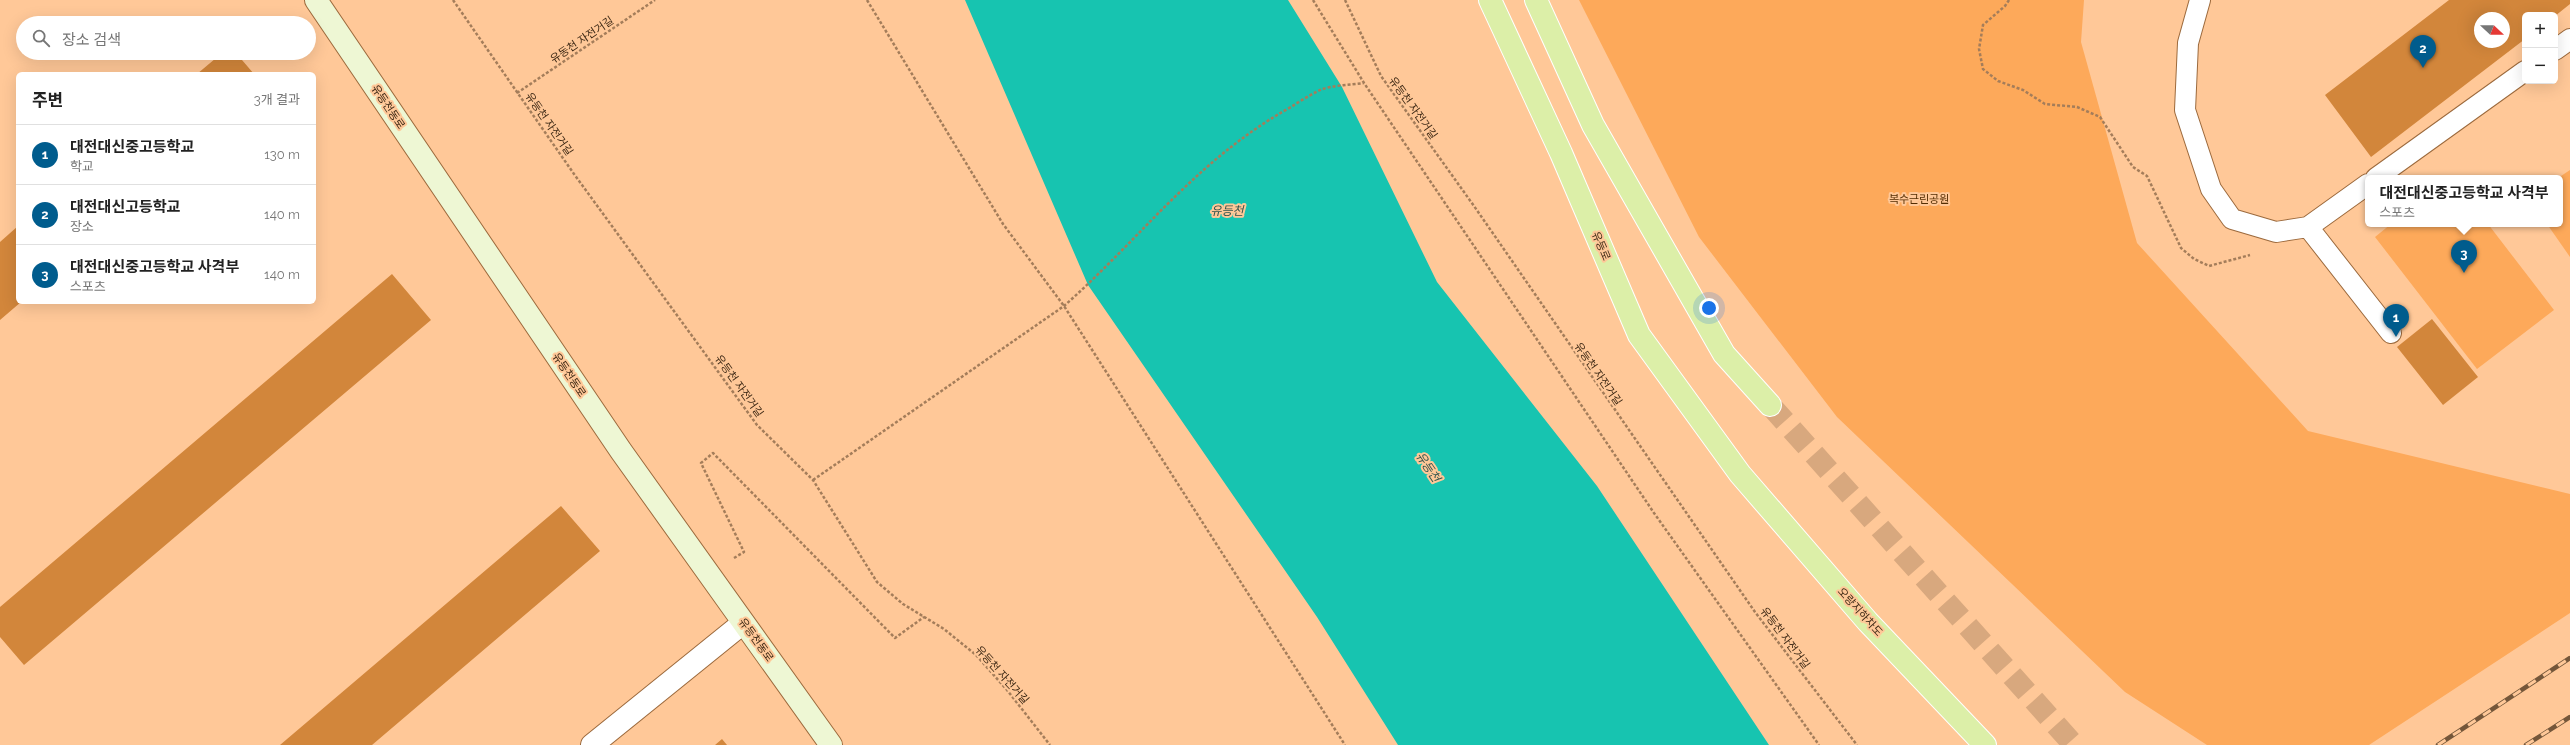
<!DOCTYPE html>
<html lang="ko">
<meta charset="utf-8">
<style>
:root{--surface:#fff;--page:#f6f6f6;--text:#222;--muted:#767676;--line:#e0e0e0;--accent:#005c8d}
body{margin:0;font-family:Raleway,"Noto Sans KR",sans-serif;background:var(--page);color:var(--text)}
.controls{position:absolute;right:12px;top:12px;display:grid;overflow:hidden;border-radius:6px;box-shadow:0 4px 16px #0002}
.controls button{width:36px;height:36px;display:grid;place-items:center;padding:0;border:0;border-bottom:1px solid var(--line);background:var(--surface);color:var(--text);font:20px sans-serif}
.compass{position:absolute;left:2474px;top:12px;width:36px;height:36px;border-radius:50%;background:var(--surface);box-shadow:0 4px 16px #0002;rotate:112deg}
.you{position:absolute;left:1709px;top:308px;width:14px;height:14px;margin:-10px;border:3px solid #fff;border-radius:50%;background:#1a73e8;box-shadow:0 0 0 6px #1a73e833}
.badge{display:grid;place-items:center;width:26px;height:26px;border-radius:50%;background:var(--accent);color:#fff;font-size:13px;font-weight:700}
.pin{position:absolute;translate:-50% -33px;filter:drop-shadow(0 1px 2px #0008)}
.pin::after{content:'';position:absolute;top:21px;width:14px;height:12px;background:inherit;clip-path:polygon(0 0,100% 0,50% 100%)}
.popup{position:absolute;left:2365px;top:175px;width:198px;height:52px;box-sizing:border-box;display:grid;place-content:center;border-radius:6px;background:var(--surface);filter:drop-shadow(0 1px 3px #0005);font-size:13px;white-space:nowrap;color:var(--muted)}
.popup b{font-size:15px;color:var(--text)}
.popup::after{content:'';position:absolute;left:50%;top:100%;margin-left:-8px;border:8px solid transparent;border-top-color:var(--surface)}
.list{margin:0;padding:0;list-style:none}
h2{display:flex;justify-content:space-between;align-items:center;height:52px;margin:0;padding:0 16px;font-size:17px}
h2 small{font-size:13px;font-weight:400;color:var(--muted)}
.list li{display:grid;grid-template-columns:26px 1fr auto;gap:12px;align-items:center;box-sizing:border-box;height:60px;padding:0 16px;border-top:1px solid var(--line)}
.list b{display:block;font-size:15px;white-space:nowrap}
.list p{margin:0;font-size:13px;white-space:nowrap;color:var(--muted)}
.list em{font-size:13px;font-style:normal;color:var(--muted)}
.icon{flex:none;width:22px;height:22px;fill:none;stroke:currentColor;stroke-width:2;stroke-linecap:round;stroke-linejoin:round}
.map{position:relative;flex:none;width:2570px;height:745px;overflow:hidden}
.search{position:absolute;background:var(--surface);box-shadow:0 4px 16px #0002;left:16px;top:16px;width:300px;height:44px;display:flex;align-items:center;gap:10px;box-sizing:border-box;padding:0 14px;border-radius:22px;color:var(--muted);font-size:15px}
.panel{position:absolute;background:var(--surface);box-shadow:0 4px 16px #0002;left:16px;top:72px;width:300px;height:232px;border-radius:6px}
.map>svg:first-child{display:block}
.green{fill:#fda95a}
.water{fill:#17c4b0}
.building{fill:#d2863b;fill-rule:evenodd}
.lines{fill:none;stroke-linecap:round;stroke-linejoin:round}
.primary-tunnel{stroke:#d8a87e;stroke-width:22;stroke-dasharray:22 11;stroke-linecap:butt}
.lane-casing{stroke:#9c6a3d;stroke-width:22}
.street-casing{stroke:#9c6a3d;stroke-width:24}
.secondary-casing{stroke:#9c6a3d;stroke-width:24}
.primary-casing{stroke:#fff;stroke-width:24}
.path{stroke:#a47d5a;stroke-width:2.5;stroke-dasharray:3 2;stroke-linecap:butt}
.lane{stroke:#fff;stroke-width:20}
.street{stroke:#fff;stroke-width:22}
.secondary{stroke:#eef7d4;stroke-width:22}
.primary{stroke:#dcefa8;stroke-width:22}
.rail-casing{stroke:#75573a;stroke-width:4.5}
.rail{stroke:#ffc898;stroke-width:3;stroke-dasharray:9;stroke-linecap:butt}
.labels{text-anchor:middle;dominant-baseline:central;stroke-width:4;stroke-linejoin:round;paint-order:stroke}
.street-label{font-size:11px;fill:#3e2915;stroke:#ffc898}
.park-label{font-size:11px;fill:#542d02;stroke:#ffc898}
.water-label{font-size:12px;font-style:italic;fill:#34544e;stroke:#ffc898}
</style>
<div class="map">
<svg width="2570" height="745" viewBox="0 0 2570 745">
<rect width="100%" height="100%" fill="#ffc898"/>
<path class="green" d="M1579,0H2084L2081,42L2137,243L2308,431L2570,494V613L2369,745H2207L2125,692L1837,417L1699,237Z
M2570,170V257L2547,224H2560L2558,178Z
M2391,224H2488L2554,310L2477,369L2375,237Z"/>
<path class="water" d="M965,0H1288L1342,87L1437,282L1597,486L1769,745H1398L1317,617L1088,285Z"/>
<path class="building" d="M2449,0H2570V4L2555,16L2525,15V39L2371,157L2325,95ZM2480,18H2504V42H2480Z
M222,53H236L254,74H197Z
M18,226V302H21L0,320V242Z
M392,274L431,320L24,665L0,637V607Z
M2432,319L2478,377L2443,405L2397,347Z
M561,506L600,551L372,745H280Z
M722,739L727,745H715Z"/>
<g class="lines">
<path class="primary-tunnel" d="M1770,405L2074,745"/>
<defs>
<path id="lane" d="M2200,0L2188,43L2185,110L2211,189L2232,219L2276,232L2308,227L2368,184
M2555,50L2570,39
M2376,178L2525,71
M2308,227L2391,333"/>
<path id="street" d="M592,745L743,623"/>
<path id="secondary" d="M316,0L621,451L831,745"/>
<path id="primary" d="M1490,0L1561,153L1639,335L1740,474L1868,622L1985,745
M1536,0L1593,125L1724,354L1770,405"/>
</defs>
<use href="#lane" class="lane-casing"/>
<use href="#street" class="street-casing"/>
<use href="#secondary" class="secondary-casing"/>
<use href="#primary" class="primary-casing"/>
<path class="path" d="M453,0L574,174L757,425L813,480L877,582L903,604L944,629L976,655L1007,690L1050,745
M867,0L1003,224L1064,306L1345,745
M1313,0L1364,83L1654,513L1819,745
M1345,0L1381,76L1474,206L1755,612L1857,745
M2009,0L2005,6L1983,25L1979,49L1983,69L1998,81L2023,90L2045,104L2077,107L2100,117L2133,167L2147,176L2181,248L2194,259L2209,266L2250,255
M517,93L655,0
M813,480L1064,306C1142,237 1197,159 1291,107C1300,101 1310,95 1320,90C1332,85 1351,85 1364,83
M734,558L744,552L701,463L713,453L895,638L924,617"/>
<use href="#lane" class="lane"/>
<use href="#street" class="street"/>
<use href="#secondary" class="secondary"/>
<use href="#primary" class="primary"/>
<defs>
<path id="rail" d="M2438,745L2570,658
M2526,745L2570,717"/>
</defs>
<use href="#rail" class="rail-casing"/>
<use href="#rail" class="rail"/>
</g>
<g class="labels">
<g class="street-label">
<text transform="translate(582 40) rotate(-34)">유동천 자전거길</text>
<text transform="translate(388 107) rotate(56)">유등천동로</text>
<text transform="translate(1413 108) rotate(54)">유등천 자전거길</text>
<text transform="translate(549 124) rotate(55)">유등천 자전거길</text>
<text transform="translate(1601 246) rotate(67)">유등로</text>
<text transform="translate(1598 374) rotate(55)">유등천 자전거길</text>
<text transform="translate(569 375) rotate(56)">유등천동로</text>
<text transform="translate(739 386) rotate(54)">유등천 자전거길</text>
<text transform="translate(1860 612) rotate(48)">오량지하차도</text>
<text transform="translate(1785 638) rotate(53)">유등천 자전거길</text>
<text transform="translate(756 640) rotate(54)">유등천동로</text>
<text transform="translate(1002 675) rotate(48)">유등천 자전거길</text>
</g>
<g class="park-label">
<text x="1919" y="199">복수근린공원</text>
</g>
<g class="water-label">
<text x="1227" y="211">유등천</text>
<text transform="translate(1428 467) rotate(56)">유등천</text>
</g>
</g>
</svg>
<div class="controls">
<button>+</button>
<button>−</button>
</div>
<svg class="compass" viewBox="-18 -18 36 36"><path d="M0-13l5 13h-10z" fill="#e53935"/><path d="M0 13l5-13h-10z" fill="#767676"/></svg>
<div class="you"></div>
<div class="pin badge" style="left:2396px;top:337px">1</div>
<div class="pin badge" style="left:2423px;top:68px">2</div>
<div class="pin badge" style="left:2464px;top:273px">3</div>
<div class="popup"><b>대전대신중고등학교 사격부</b>스포츠</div>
<div class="search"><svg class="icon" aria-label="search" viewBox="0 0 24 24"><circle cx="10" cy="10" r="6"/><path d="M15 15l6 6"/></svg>장소 검색</div>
<section class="panel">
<h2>주변<small>3개 결과</small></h2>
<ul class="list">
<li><span class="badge">1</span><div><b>대전대신중고등학교</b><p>학교</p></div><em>130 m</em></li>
<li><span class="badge">2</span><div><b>대전대신고등학교</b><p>장소</p></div><em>140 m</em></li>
<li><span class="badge">3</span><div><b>대전대신중고등학교 사격부</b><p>스포츠</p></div><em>140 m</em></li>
</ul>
</section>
</div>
